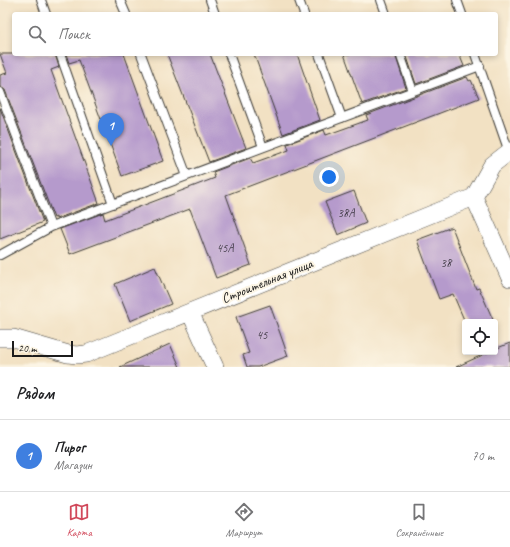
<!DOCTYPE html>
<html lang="ru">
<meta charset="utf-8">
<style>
:root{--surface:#fff;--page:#f2f2f2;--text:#202124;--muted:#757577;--line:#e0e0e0;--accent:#d1495b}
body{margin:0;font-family:Caveat,sans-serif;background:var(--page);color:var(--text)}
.controls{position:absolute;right:12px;bottom:12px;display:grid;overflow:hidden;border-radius:4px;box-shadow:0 2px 6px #0003}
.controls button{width:36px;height:36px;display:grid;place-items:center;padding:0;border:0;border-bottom:1px solid var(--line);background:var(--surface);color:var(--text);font:20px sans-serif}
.scale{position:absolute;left:12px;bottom:10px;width:61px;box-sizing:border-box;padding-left:4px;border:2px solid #1c1c1c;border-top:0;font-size:11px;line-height:14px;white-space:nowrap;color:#1c1c1c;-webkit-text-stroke:3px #fcf5e5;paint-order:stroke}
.you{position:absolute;left:329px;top:177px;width:14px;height:14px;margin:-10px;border:3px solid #fff;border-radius:50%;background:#1a73e8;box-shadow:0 0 0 6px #1a73e833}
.badge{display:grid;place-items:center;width:26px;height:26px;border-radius:50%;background:var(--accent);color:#fff;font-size:13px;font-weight:700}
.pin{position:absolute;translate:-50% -33px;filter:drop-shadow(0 1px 2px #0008)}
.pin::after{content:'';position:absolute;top:21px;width:14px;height:12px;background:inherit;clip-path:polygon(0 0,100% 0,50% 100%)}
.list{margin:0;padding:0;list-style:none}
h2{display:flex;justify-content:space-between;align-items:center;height:52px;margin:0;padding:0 16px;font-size:17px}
h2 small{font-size:13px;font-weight:400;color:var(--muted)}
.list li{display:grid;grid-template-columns:26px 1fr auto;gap:12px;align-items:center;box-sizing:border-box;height:72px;padding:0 16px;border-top:1px solid var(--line)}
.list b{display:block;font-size:15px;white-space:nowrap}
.list p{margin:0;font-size:13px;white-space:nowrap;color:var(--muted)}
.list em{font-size:13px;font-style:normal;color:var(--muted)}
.icon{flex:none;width:22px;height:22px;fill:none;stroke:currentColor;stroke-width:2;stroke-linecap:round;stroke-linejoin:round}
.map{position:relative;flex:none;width:510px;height:367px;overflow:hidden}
.search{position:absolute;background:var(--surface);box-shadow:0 2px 6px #0003;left:12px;right:12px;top:12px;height:44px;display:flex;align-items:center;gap:10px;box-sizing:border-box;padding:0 14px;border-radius:4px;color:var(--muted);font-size:15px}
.sheet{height:124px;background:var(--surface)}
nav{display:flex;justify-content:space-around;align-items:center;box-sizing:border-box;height:56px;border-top:1px solid var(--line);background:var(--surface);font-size:11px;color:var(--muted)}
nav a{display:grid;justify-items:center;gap:2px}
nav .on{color:var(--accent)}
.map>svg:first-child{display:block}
.building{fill:#b59acc}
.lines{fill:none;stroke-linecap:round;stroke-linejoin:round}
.lane-casing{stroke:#3c3a35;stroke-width:10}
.street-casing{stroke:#3c3a35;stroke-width:18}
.lane{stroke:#fff;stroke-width:8}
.street{stroke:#fff;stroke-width:17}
.labels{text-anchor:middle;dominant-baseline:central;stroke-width:4;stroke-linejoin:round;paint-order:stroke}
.number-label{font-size:12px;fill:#423c48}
.street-label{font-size:14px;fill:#1c1c1c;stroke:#fcf5e5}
</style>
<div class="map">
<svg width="510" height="367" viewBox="0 0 510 367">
<rect width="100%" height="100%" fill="#fcf5e5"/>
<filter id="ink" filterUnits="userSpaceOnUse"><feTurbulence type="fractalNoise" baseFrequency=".025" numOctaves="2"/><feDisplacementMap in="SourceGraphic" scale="8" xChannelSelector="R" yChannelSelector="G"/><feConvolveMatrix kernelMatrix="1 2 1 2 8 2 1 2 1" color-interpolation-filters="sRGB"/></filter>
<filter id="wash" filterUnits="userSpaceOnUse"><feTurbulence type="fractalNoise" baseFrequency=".012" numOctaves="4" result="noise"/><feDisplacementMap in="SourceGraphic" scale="16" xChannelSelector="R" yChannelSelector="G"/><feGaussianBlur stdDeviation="0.9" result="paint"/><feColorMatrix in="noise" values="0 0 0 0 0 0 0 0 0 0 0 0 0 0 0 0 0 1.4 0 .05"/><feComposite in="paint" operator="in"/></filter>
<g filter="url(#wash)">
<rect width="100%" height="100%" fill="#f2e1c3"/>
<g id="blocks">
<path class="building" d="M0,54H55L59,67L51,70L99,203L56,219V217L54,218L5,90L0,87V75L7,73Z
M66,54H124L163,161L122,176L79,60L69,63Z
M167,54H210L246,148L209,162Z
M254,54H297L320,120L283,134Z
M344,54H395L406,88L362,104Z
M406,54H459L464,66L416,84Z
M467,77L469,81L471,80L479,98L226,195L251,265L216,278L190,209L70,254L60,229L103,213L105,220L215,178L213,172L250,158L253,163L289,150L287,144L324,130L326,135L368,120L366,115Z
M0,108L43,222L0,239Z
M354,191L366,223L338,235L325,202Z
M452,227L476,289L479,288L494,322H465L453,294L439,299L417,240Z
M155,267L171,304L130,321L115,284Z
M270,305L288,356L258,367H247L243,355L249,353L236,317Z
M510,343V367H456L489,352H495V349Z
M170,344L180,367H120Z"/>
</g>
</g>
<g filter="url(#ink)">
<use href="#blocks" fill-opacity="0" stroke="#3c3a35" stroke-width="1"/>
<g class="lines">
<defs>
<path id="lane" d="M41,0L46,14
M120,0L126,14
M210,0L215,14
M299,0L304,14
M381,0L386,14
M457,0L462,14
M60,54L113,204
M141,54L187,176
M229,54L263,147
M319,54L342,118
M400,54L413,91
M475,54L509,152L510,150
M0,92L51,227
M0,255L51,227L480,66"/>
<path id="street" d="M474,197L510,278
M190,312L215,367
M0,338H13L68,354L77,355L86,354L474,197L492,165L510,151"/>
</defs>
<use href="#lane" class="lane-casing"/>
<use href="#street" class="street-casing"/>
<use href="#lane" class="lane"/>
<use href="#street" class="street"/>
</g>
</g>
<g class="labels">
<g class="number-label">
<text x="346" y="213">38А</text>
<text x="225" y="248">45А</text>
<text x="446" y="263">38</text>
<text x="262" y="335">45</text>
</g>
<g class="street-label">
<text transform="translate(267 281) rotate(-22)">Строительная улица</text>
</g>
</g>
</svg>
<div class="controls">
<button><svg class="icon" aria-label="locate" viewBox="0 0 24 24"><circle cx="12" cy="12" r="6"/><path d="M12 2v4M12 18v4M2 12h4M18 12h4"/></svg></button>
</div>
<div class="scale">20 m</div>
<div class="you"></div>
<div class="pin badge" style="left:111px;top:146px;background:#3f7fe0">1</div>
<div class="search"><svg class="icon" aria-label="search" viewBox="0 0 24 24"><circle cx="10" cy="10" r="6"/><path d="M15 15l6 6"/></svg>Поиск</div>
</div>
<section class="sheet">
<h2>Рядом<small></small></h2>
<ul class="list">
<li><span class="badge" style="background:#3f7fe0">1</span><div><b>Пирог</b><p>Магазин</p></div><em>70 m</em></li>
</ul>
</section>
<nav>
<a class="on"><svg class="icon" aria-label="map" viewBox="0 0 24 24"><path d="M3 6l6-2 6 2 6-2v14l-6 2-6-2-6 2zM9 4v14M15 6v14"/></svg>Карта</a>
<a><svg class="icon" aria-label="directions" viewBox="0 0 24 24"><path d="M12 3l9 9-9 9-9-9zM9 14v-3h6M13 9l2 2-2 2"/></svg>Маршрут</a>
<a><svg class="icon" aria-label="saved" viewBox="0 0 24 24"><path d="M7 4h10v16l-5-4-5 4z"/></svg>Сохранённые</a>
</nav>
